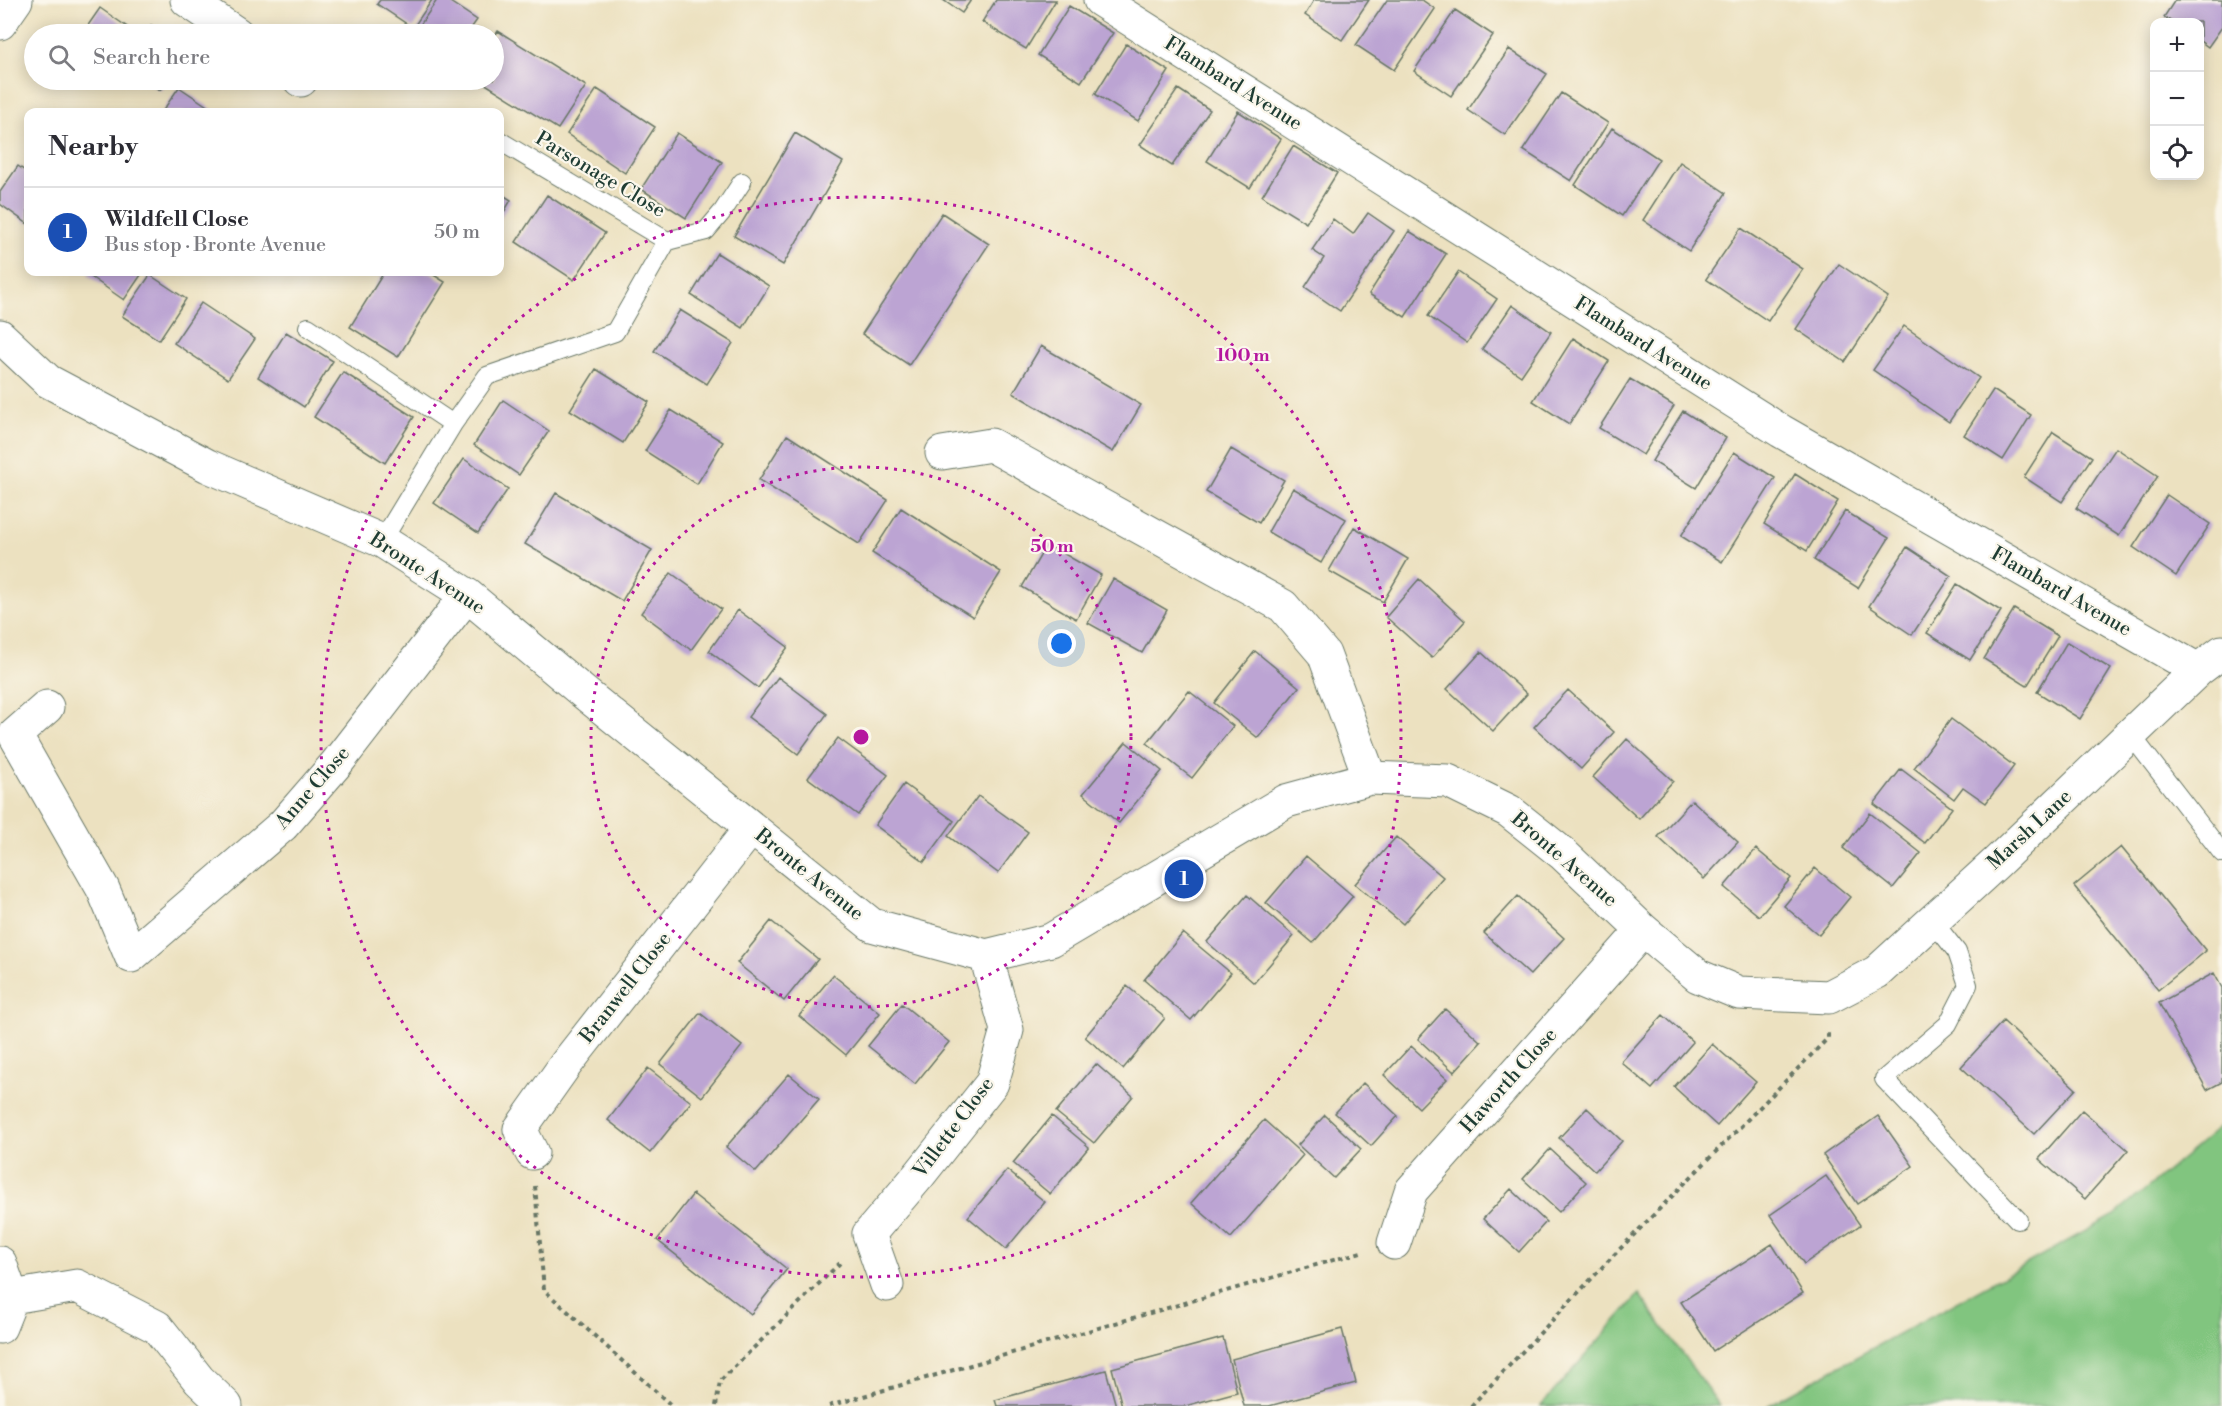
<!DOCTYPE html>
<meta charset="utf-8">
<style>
:root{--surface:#fff;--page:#f7f7f7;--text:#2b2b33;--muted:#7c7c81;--line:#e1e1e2;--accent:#b5179e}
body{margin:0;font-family:"Libre Bodoni",serif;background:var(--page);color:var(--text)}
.controls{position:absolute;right:18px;top:18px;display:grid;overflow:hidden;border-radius:12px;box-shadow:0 3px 15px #0003}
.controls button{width:54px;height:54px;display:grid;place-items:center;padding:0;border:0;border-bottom:2px solid var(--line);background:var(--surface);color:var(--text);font:30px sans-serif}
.you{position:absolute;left:1062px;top:644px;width:21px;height:21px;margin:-15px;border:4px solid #fff;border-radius:50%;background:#1a73e8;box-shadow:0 0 0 9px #1a73e833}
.badge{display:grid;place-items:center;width:39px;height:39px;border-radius:50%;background:var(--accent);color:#fff;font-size:20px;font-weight:700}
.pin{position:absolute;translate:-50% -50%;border:3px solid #fff;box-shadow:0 2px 6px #0006}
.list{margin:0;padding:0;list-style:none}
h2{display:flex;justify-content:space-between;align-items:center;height:78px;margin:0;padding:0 24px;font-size:26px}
h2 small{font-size:20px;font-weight:400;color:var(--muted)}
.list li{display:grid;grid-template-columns:39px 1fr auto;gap:18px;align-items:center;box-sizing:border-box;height:90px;padding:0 24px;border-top:2px solid var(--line)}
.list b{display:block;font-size:22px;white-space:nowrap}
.list p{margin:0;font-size:20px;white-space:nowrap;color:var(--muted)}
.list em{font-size:20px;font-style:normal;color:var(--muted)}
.icon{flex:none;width:33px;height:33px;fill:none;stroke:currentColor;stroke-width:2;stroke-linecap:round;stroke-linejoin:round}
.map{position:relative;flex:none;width:2222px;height:1406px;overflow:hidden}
.search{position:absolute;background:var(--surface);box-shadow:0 3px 15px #0003;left:24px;top:24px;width:480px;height:66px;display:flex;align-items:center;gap:15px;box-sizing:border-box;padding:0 21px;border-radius:33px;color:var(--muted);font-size:22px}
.panel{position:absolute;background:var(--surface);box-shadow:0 3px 15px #0003;left:24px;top:108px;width:480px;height:168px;border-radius:12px}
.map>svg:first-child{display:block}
.green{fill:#81c57f;stroke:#50815a;stroke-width:1.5}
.building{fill:#bca4d3}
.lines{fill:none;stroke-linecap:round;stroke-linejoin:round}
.service-casing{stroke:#677665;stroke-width:20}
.minor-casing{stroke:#677665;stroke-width:35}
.path{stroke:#677665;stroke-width:4;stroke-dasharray:4.5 4.5;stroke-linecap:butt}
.service{stroke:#fff;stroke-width:18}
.minor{stroke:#fff;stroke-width:33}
.ring{fill:none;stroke:#b5179e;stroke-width:3;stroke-dasharray:3 6}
.labels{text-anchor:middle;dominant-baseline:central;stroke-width:4.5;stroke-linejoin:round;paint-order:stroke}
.street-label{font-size:20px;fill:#1f3d34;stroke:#fbf7ec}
.centre{fill:#b5179e;stroke:#fbf7ec;stroke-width:3}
.ring-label{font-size:18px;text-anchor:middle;font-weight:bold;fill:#b5179e;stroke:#fbf7ec;stroke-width:4.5;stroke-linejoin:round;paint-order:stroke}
</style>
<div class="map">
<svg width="2222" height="1406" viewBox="0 0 2222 1406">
<rect width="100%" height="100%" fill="#fbf7ec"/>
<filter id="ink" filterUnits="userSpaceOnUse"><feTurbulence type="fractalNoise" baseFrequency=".0167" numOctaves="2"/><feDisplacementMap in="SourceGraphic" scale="12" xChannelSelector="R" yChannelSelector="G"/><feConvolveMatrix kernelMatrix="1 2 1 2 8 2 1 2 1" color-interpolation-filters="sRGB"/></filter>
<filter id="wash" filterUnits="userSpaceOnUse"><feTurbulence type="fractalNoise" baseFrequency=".008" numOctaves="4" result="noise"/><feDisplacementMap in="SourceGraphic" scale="24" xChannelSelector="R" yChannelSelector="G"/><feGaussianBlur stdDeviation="1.35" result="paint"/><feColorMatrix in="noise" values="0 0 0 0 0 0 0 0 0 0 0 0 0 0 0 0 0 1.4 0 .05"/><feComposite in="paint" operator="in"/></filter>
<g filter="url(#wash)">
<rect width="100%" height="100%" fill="#ece1c0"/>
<path class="green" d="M2222,1125V1406H1767L2115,1215Z
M1639,1294L1720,1406H1541Z"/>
<g id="blocks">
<path class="building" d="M380,0H432L413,28L377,4Z
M437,0H447L477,20L467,34H414Z
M943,0H971L962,13Z
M996,0H1056L1026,49L982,22Z
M1314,0H1369L1342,40L1305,15Z
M1387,0H1422L1435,9L1394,70L1356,45Z
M2175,0H2222V27L2208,47L2200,41V22H2172L2164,17Z
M1069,6L1113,33L1081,82L1038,55Z
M100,8L136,33L135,34H82Z
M1455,10L1493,35L1451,96L1414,71Z
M151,25L165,34H144Z
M498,31L586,86L558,129L479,80H494V37Z
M1126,44L1169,71L1138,121L1095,94Z
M1509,49L1547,74L1505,135L1468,110Z
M144,80H167L160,90Z
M179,87L216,112H162Z
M597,89L655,127L625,173L567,134Z
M1178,89L1210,110L1172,166L1140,145Z
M1561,93L1608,123L1571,181L1523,150Z
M1238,111L1281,139L1250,188L1207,161Z
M1612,128L1659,159L1622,216L1575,185Z
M677,133L722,162L686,218L641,189Z
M795,133L843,162L783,265L734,236Z
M1293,146L1337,173L1306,223L1262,196Z
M1680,162L1726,193L1689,251L1643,220Z
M18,166L28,173V224L0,204V192Z
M500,193L511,200L500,219Z
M547,195L605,233L574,280L516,242Z
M942,213L989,244L909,365L862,334Z
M1368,213L1394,231L1340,311L1305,287L1324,258L1312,250L1333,219L1353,234Z
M1741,228L1803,269L1768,321L1706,279Z
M1409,231L1446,254L1405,317L1369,294Z
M717,253L769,286L743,328L691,295Z
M1839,264L1888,297L1845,362L1796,329Z
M91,272H143L124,300L88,275Z
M384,272H429L445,282L398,357L350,327Z
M1458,272L1497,299L1467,343L1428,316Z
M150,275L186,299L159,340L122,316Z
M201,303L255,339L228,379L174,343Z
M1512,305L1551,332L1521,376L1482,349Z
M680,310L733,343L707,384L654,351Z
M1904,326L1979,378L1949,422L1873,370Z
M286,332L333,361L304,407L258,377Z
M1573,338L1609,361L1569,424L1533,401Z
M1041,346L1141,405L1113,452L1013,393Z
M596,369L649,402L623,443L570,410Z
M343,372L414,417L385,463L314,417Z
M1630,379L1674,406L1643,455L1599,428Z
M1993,390L2031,415L2003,460L1964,435Z
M503,400L549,431L519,475L474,445Z
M671,410L723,442L697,484L645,451Z
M1683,411L1726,438L1696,488L1652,461Z
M2053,432L2092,457L2062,502L2024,477Z
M787,435L888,500L859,544L759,480Z
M2116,448L2158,476L2119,536L2076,508Z
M1231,449L1284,480L1259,523L1206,492Z
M1734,452L1775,478L1722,562L1681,536Z
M464,459L508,489L478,533L434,503Z
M1795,474L1838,501L1807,551L1764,524Z
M1293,488L1346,519L1321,563L1268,532Z
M556,493L652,550L622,601L525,544Z
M2167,495L2210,524L2176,576L2133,547Z
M901,508L1001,572L973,617L872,553Z
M1845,511L1889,538L1858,588L1814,560Z
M1354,527L1408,559L1383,602L1329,571Z
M1047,544L1101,575L1076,619L1022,587Z
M1907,547L1951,576L1912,635L1869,606Z
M671,573L721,609L691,650L641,613Z
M1113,579L1167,610L1142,653L1088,623Z
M1419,579L1465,621L1432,658L1386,617Z
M1957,584L2001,611L1970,660L1927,633Z
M2014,609L2058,636L2027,686L1984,659Z
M738,610L788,647L758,688L709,651Z
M2067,642L2111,669L2080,719L2037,692Z
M1255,651L1299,687L1258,738L1214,703Z
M1481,652L1527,694L1493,731L1447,689Z
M778,677L827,714L798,754L748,717Z
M1568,690L1614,732L1581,769L1534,727Z
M1189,691L1233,726L1192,778L1147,743Z
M1951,719L2014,766L1986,803L1963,787L1954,799L1914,768Z
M838,738L888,775L858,815L808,778Z
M1627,739L1673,781L1639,819L1593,777Z
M1126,742L1162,771L1119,823L1083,794Z
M1901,769L1952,808L1925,843L1874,804Z
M904,784L954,821L924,862L875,825Z
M978,796L1028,832L998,873L948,836Z
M1692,800L1738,842L1704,879L1658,837Z
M1870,813L1921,853L1893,888L1843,848Z
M1396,837L1443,877L1403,924L1355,884Z
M2121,847L2206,951L2158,990L2074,886Z
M1756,849L1791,878L1759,916L1724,887Z
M1306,856L1353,896L1313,943L1266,903Z
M1815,868L1850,897L1819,935L1784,906Z
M1247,895L1294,936L1254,983L1207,942Z
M1518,896L1564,938L1530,975L1484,933Z
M771,921L818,959L784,1001L737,963Z
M1183,933L1231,973L1191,1020L1144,980Z
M2214,973L2222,988V1082L2207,1090L2159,1003Z
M833,975L880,1013L846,1055L799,1016Z
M1127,986L1165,1018L1123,1069L1085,1037Z
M902,1004L949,1042L915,1084L868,1046Z
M1445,1009L1481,1042L1454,1072L1418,1039Z
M700,1013L742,1046L702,1097L660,1064Z
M1663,1015L1693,1042L1652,1089L1621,1062Z
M2003,1021L2076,1089L2034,1134L1961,1067Z
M1712,1044L1756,1082L1717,1126L1674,1087Z
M1411,1046L1447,1079L1419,1108L1384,1075Z
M1096,1064L1133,1096L1094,1143L1056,1112Z
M648,1068L691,1102L650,1153L608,1120Z
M789,1074L819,1099L756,1172L726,1147Z
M1363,1083L1398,1116L1371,1146L1335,1113Z
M1587,1108L1622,1141L1595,1171L1559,1138Z
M2082,1110L2128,1150L2085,1199L2039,1159Z
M1325,1115L1361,1149L1334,1178L1298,1145Z
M1052,1116L1089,1147L1050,1194L1013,1163Z
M1878,1116L1913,1166L1857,1204L1823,1155Z
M1264,1120L1303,1155L1231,1238L1191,1203Z
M1550,1149L1586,1182L1559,1212L1523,1179Z
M1007,1170L1045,1202L1006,1249L968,1217Z
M1826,1176L1860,1225L1804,1264L1770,1215Z
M1511,1189L1546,1222L1519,1252L1483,1219Z
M693,1194L787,1269L751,1314L657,1240Z
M1772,1244L1803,1293L1713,1351L1681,1302Z
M1342,1329L1356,1383L1269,1406H1244L1232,1359Z
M1223,1338L1237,1392L1185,1406H1122L1112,1368Z
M1106,1370L1116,1406H997L995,1400Z"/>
</g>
</g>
<g filter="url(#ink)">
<use href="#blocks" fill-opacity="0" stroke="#677665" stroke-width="1.5"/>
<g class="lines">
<defs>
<path id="service" d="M667,241L706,231L723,211L742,182
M308,327L453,424
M382,541L453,424L487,376L615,332L667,241L500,141
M2131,735L2222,853
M1932,920L1957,952L1968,985L1948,1024L1884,1079L2018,1220"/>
<path id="minor" d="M187,0L237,34
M1100,0L1781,431L2198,670
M0,23L16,0
M300,80H301
M0,336L48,381L208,466L382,541L467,595L583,692L872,925L986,956L1051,940L1286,801L1370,778L1448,781L1509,811L1563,854L1643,930L1698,976L1739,993L1829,997L1877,972L1996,863L2198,670L2222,652
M942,453L991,445L1283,606L1324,654L1370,778
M47,707L15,735L103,889L131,956L283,825L336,764L467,595
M532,1153L520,1129L566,1064L751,828
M1394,1243L1411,1191L1643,930
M0,1263L12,1297L0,1327
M887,1285L869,1234L920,1174L992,1083L1007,1030L986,956
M12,1297L77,1286L157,1327L199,1380L226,1406"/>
</defs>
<use href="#service" class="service-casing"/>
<use href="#minor" class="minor-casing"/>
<path class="path" d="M535,1186L544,1290L672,1406
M716,1406L720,1381L841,1262
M829,1406L1361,1252
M1471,1406L1613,1256L1828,1038V1031"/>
<use href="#service" class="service"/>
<use href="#minor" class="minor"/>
</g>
</g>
<g class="ring">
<circle cx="861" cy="737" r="270"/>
<circle cx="861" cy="737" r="540"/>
</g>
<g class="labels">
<g class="street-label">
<text transform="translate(1233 84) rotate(32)">Flambard Avenue</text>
<text transform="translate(600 175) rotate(31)">Parsonage Close</text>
<text transform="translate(1643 344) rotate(32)">Flambard Avenue</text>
<text transform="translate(427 574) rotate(33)">Bronte Avenue</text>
<text transform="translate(2061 592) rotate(30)">Flambard Avenue</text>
<text transform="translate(313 788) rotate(-49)">Anne Close</text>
<text transform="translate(2030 830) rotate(-43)">Marsh Lane</text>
<text transform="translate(1564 860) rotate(41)">Bronte Avenue</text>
<text transform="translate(809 875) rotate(39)">Bronte Avenue</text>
<text transform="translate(626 988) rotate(-52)">Branwell Close</text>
<text transform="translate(1509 1081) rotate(-48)">Haworth Close</text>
<text transform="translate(954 1128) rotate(-53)">Villette Close</text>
</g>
</g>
<circle cx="861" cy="737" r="9" class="centre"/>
<g class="ring-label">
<text x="1243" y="361">100 m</text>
<text x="1052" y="552">50 m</text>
</g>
</svg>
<div class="controls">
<button>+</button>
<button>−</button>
<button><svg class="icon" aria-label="locate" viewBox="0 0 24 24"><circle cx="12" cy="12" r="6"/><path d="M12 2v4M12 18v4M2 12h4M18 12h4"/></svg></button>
</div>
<div class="you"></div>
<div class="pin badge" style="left:1184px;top:879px;background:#1a4fb4">1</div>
<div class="search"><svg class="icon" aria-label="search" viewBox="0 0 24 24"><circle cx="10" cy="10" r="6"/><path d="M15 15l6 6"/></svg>Search here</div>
<section class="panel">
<h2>Nearby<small></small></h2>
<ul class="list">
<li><span class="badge" style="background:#1a4fb4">1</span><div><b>Wildfell Close</b><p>Bus stop · Bronte Avenue</p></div><em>50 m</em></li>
</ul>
</section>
</div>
